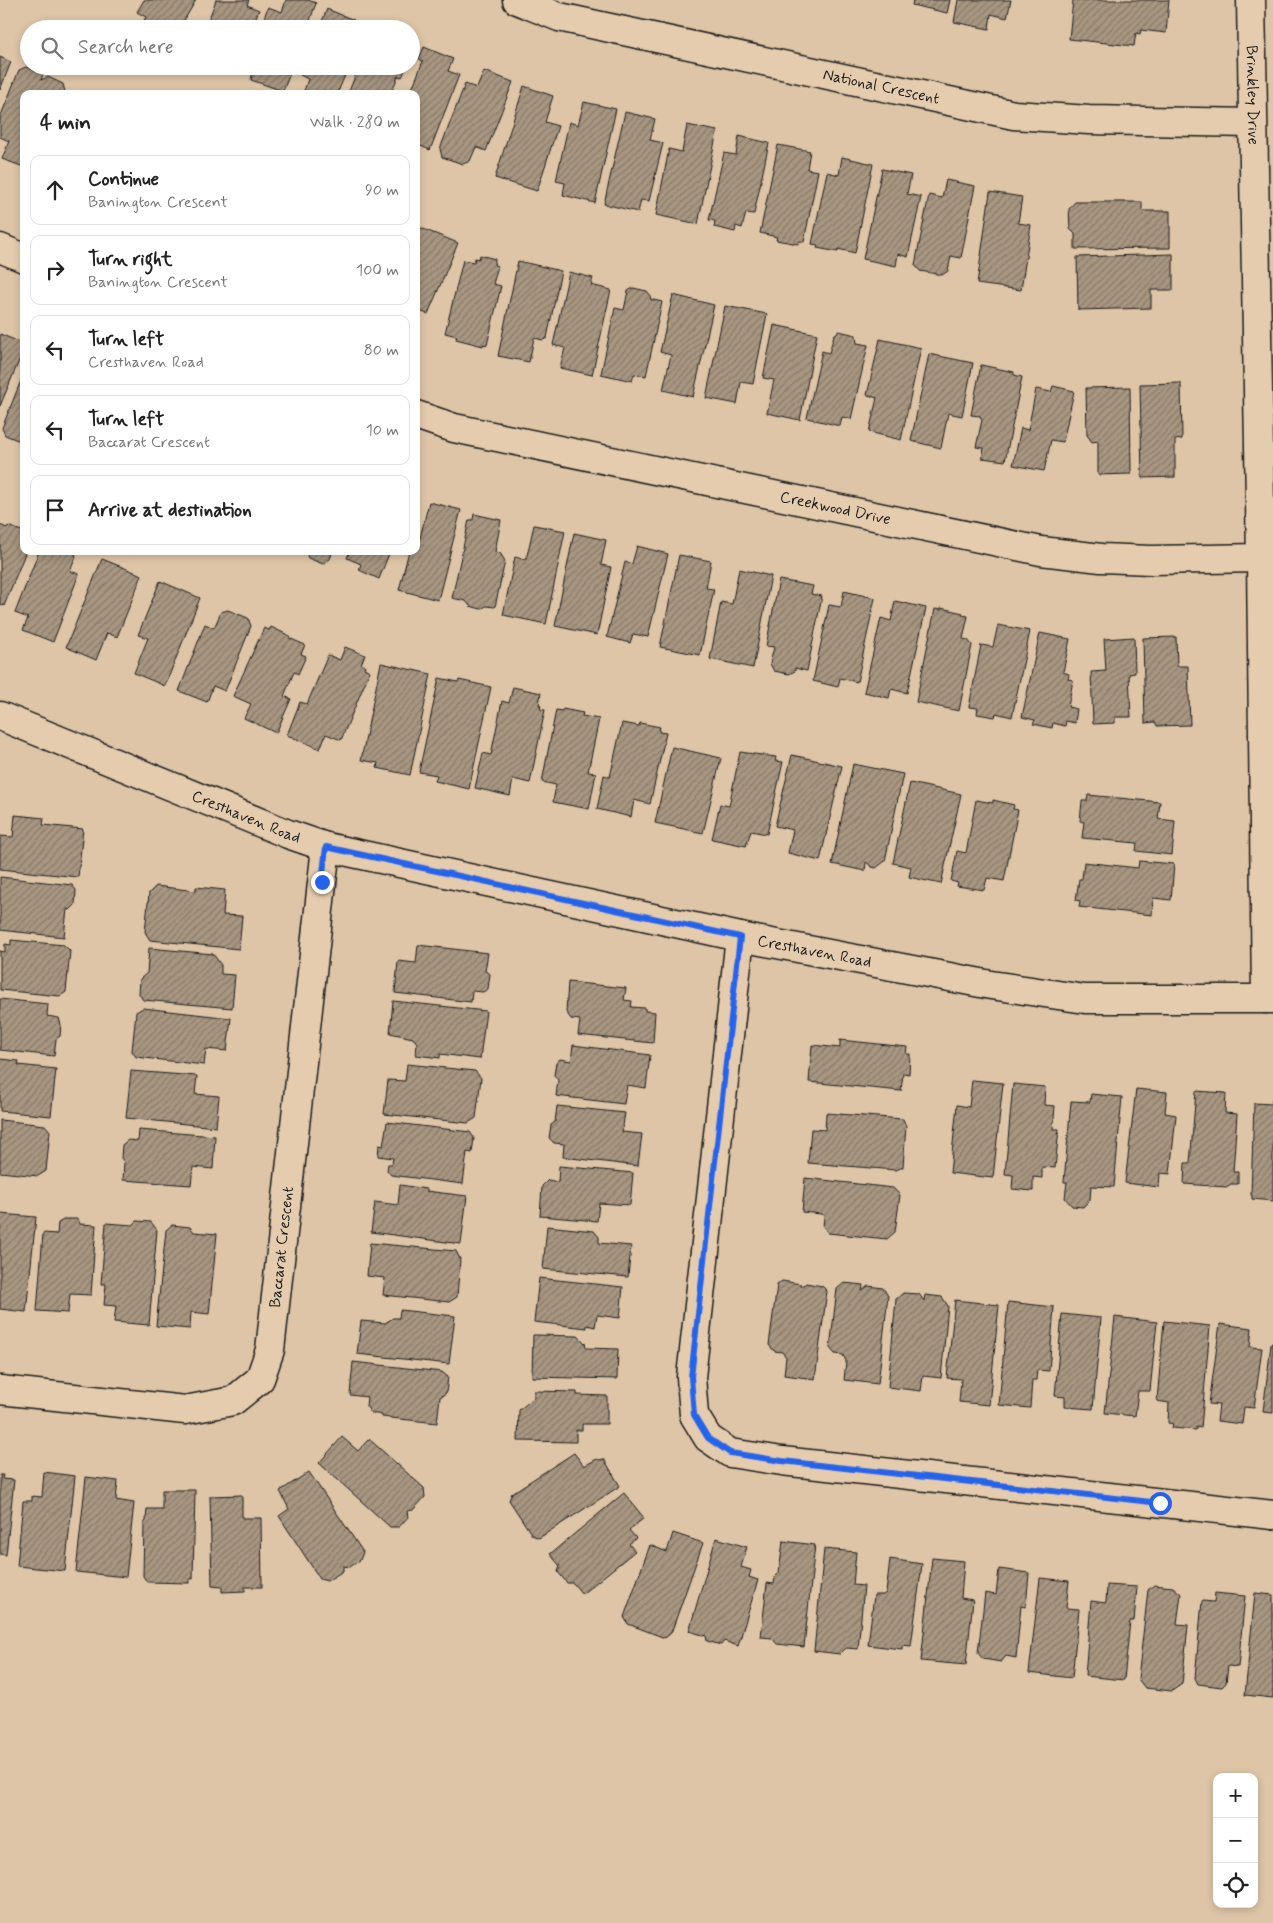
<!DOCTYPE html>
<meta charset="utf-8">
<style>
:root{--surface:#fff;--page:#f6f6f6;--text:#222;--muted:#767676;--line:#e0e0e0}
body{margin:0;font-family:Mynerve,sans-serif;background:var(--page);color:var(--text)}
.controls{position:absolute;right:15px;bottom:15px;display:grid;overflow:hidden;border-radius:10px;box-shadow:0 2px 8px #0003}
.controls button{width:45px;height:45px;display:grid;place-items:center;padding:0;border:0;border-bottom:1px solid var(--line);background:var(--surface);color:var(--text);font:25px sans-serif}
.stop{position:absolute;width:15px;height:15px;margin:-11px;border:4px solid #2563eb;border-radius:50%;background:#fff}
.stop.end{background:#2563eb;border-color:#fff;box-shadow:0 1px 5px #0008}
.list{margin:0;padding:0;list-style:none}
h2{display:flex;justify-content:space-between;align-items:center;height:65px;margin:0;padding:0 20px;font-size:21px}
h2 small{font-size:16px;font-weight:400;color:var(--muted)}
.list li{display:grid;grid-template-columns:32px 1fr auto;gap:15px;align-items:center;box-sizing:border-box;height:70px;margin:0 10px 10px;padding:0 10px;border:1px solid var(--line);border-radius:10px}
.list b{display:block;font-size:19px;white-space:nowrap}
.list p{margin:0;font-size:16px;white-space:nowrap;color:var(--muted)}
.list em{font-size:16px;font-style:normal;color:var(--muted)}
.icon{flex:none;width:28px;height:28px;fill:none;stroke:currentColor;stroke-width:2;stroke-linecap:round;stroke-linejoin:round}
.map{position:relative;flex:none;width:1273px;height:1923px;overflow:hidden}
.search{position:absolute;background:var(--surface);box-shadow:0 2px 8px #0003;left:20px;top:20px;width:400px;height:55px;display:flex;align-items:center;gap:12px;box-sizing:border-box;padding:0 18px;border-radius:28px;color:var(--muted);font-size:19px}
.panel{position:absolute;background:var(--surface);box-shadow:0 2px 8px #0003;left:20px;top:90px;width:400px;height:465px;border-radius:10px}
.map>svg:first-child{display:block}
.building{fill:url(#building-hatch);stroke:#1c1c1c}
.lines{fill:none;stroke-linecap:round;stroke-linejoin:round}
.street-casing{stroke:#1c1c1c;stroke-width:31}
.secondary-casing{stroke:#1c1c1c;stroke-width:31}
.street{stroke:#e6ccae;stroke-width:28}
.secondary{stroke:#e6ccae;stroke-width:28}
.route{stroke:#2563eb;stroke-width:6}
.labels{text-anchor:middle;dominant-baseline:central;stroke-width:4;stroke-linejoin:round;paint-order:stroke}
.street-label{font-size:16px;fill:#1c1c1c;stroke:#e6ccae}
</style>
<div class="map">
<svg width="1273" height="1923" viewBox="0 0 1273 1923">
<defs>
<pattern id="building-hatch" width="6" height="6" patternUnits="userSpaceOnUse" patternTransform="scale(1.25)"><rect width="6" height="6" fill="#a89681"/><path d="M-1 1l2-2M0 6l6-6M5 7l2-2" fill="none" stroke="#887a69"/></pattern>
</defs>
<rect width="100%" height="100%" fill="#dec5a8"/>
<filter id="ink" filterUnits="userSpaceOnUse"><feTurbulence type="fractalNoise" baseFrequency=".02" numOctaves="2"/><feDisplacementMap in="SourceGraphic" scale="10" xChannelSelector="R" yChannelSelector="G"/><feConvolveMatrix kernelMatrix="1 2 1 2 8 2 1 2 1" color-interpolation-filters="sRGB"/></filter>
<g filter="url(#ink)">
<path class="building" d="M144,0H196L179,29H139L146,17L137,12Z
M216,0H249L247,5L259,10L251,29H205Z
M286,0H308L316,3L307,29H260L268,7L282,12Z
M913,0H950L947,13L912,5Z
M958,0H1011L1007,18L991,14L989,29L954,22Z
M1073,0H1169L1166,33L1141,30L1140,34L1136,33L1134,46L1069,39Z
M327,9L354,20L351,29H319Z
M424,47L453,59L448,71L459,75L430,150L416,144V94H410L423,61L419,59Z
M0,57L11,62L0,90Z
M219,66H237L234,72Z
M254,66H293L283,91L251,80Z
M304,66H349L337,94H303L308,79L300,75Z
M359,66H407L402,77L398,76L391,94H348Z
M26,67L43,74L41,80L48,77L63,84L65,92L64,94H24V167L2,159L9,141L0,137V118L19,70Z
M484,71L513,82L486,151L476,147L470,161L463,164L442,157L440,149L465,84L477,88Z
M524,86L553,96L545,122L558,126L537,191L495,178Z
M584,102L616,109L595,203L563,195L565,183L556,181L569,122L578,125Z
M625,112L655,119L650,140L663,143L649,201L641,200L638,212L604,204Z
M687,125L717,131L698,224L656,215L669,149L682,152Z
M739,136L769,143L754,214L746,213L742,228L736,226L735,232L714,227L715,221L709,220L724,153L736,155Z
M778,145L810,151L807,169L818,171L804,242L799,241L798,244L776,240L777,237L760,233Z
M842,157L873,164L855,253L838,249V252L817,248L818,245L812,244L827,172L839,175Z
M882,169L911,175L907,194L921,197L908,257L898,254L896,266L863,259Z
M946,180L975,186L961,258L951,256L948,271L942,275L920,271L915,265L929,195L942,198Z
M990,192L1022,197L1018,223L1031,225L1021,290L977,284Z
M1075,202H1142V211H1170V248L1075,249V234L1070,229L1069,209Z
M416,226L458,243L428,314L416,310Z
M1173,254V290H1151V308L1078,310L1077,257Z
M480,255L495,259L494,265L498,266L493,284L501,286L487,345L483,344V346L456,339L457,336L445,333L463,260L474,262L475,258L479,259Z
M518,261L561,271L547,338L543,340L534,338L529,362L498,356Z
M569,272L593,278L591,285L611,290L592,375L560,368L565,348L553,345Z
M633,288L647,291L651,296L650,299L662,302L646,376L634,374L632,381L601,374L615,308L624,310L628,291Z
M673,295L714,305L693,397L663,390L671,355L660,352Z
M725,306L767,314L753,384L741,382L737,404L706,398Z
M774,325L817,334L800,420L767,413L774,380L763,378Z
M839,331L856,335L857,343L868,345L851,419L842,417L840,426L807,418L822,351L829,353L834,335Z
M0,334L24,344V349L0,406Z
M880,339L921,348L901,440L869,432L877,398L867,395Z
M929,354L973,363L962,416L948,413L941,448L911,441Z
M981,365L1014,372V375L1022,377L1005,461L982,458L984,448L976,447L982,420L980,416L971,415Z
M24,373V440L20,441L5,435L2,428Z
M1181,383L1182,439L1175,440V477L1142,478L1140,384Z
M1053,386L1074,391L1063,442L1051,440L1044,471L1013,465L1021,428L1028,430L1036,389L1051,392Z
M1130,387L1131,474L1098,475V441L1092,442L1087,435L1086,388Z
M429,502L461,510L438,600L399,590L409,551H416V537L420,538Z
M474,514L501,520L495,552L500,553L505,561L495,607L486,606L481,609L470,606L466,601L452,598L469,520H473Z
M0,525L7,528L8,526L24,532V551H26L4,606L0,604Z
M534,525L565,531L546,624L503,615L515,557L526,560Z
M574,533L606,540L601,565L611,567L597,635L555,626Z
M637,546L668,554L648,637L633,634L630,643L607,637L625,562L632,564Z
M39,551H74L76,557L70,571L79,574L53,642L23,630L28,618L15,613Z
M306,551H333L330,559L323,564L308,558Z
M350,551H390L379,579L359,570L361,564L347,558Z
M679,555L711,561L706,588L714,589L700,655L660,647Z
M102,559L142,575L117,637L107,633L96,660L66,647Z
M739,569L771,576L753,668L710,659L721,602L732,604Z
M779,580L813,586L811,594L822,596L807,671L795,668V671L789,674L774,671L770,664L774,647L766,646Z
M160,581L200,598L165,686L134,673L148,638L138,635Z
M844,591L875,598L857,682L840,678L838,687L813,681L829,605L841,607Z
M895,601L926,608L907,693L891,689L889,698L864,692L881,618L891,621Z
M941,608L963,613L962,615L968,616L963,639L968,640L972,645L959,711L916,702L935,609L941,610Z
M228,610L248,618L251,626L225,691L213,686L207,702L179,691L205,624L214,628L221,612Z
M998,625L1030,631L1012,717L996,713L995,717L977,714L978,708L969,707L981,645L993,647Z
M271,627L290,636L289,638L305,645L301,654L306,656L298,674L294,672L284,696L291,699L276,733L244,718L251,704L233,696L264,628L269,630Z
M1040,633L1070,639L1063,672L1069,674L1068,679L1073,680L1068,707L1077,709L1075,723L1066,721L1065,726L1053,723L1052,728L1033,724L1035,720L1022,717Z
M1134,637L1135,673L1129,674L1131,717H1115V723L1093,724L1091,672L1106,671L1104,639Z
M1176,637L1177,666H1188L1190,725L1157,726L1155,722L1145,723L1143,638Z
M345,647L365,655L361,664L365,666L364,668L370,671L341,740L326,734L320,749L287,735L300,702L307,704L328,655L340,660Z
M381,663L431,674L410,775L377,768L378,763L361,760Z
M439,678L458,682L459,680L491,687L469,789L435,781L437,775L419,772Z
M513,687L541,693L539,705L541,706L540,709L545,710L530,783L513,779L510,796L475,788L483,753L491,755L502,701L509,703Z
M563,709L583,713L582,716L599,719L588,772L596,773L589,809L553,802L556,785L542,782L556,710L562,711Z
M622,723L639,726L640,723L660,727L659,732L666,733L650,804L634,800L631,817L597,809L604,775L610,777Z
M672,747L721,758L703,833L655,823Z
M740,752L776,757L775,761L783,762L767,834L751,831L746,846L712,839L720,804L729,806Z
M792,755L842,766L820,861L788,853L793,830L775,826Z
M853,764L903,774L885,861L876,868L872,867L866,862L865,871L832,864Z
M910,783L961,794L941,884L909,877L911,867L893,863Z
M1088,795L1160,802L1158,819L1175,821L1172,855L1136,851L1137,843L1082,838L1084,822L1080,821L1082,801H1087Z
M976,800L993,803V800L1014,805L1013,809L1018,810L1004,881L987,878L984,890L957,886L958,883L951,881L957,851L966,853Z
M15,815L44,818L43,825L83,829L78,877L0,869V836L13,837Z
M1139,861L1174,864L1171,900L1153,898L1152,915L1079,907L1080,901L1076,900L1079,879H1082L1084,862L1138,868Z
M0,877L72,885L76,890L75,905L70,910L67,909L64,937L0,930Z
M156,886L196,891V887L225,890L223,915L242,916L239,949L150,940L145,932L149,893Z
M11,940L64,945L70,951L66,992L60,996L0,990V951L5,952V944L11,945Z
M418,945L488,953L485,971L490,974L488,989L483,992L472,991L471,1002L395,993L398,961L416,963Z
M149,948L213,954L221,965V974L235,975L232,1008L143,1000L139,994L140,979L147,973Z
M568,982L626,988L624,1000L632,1001L631,1007L645,1008V1011L655,1012L653,1043L578,1035L580,1020L571,1019L566,1012Z
M0,999L48,1004L47,1016L59,1018L61,1025L60,1036L56,1039L54,1056L0,1050Z
M393,1001L486,1011L480,1059L440,1054V1058L416,1055L417,1043L413,1038L390,1033Z
M143,1008L231,1018L227,1051L206,1049L204,1065L136,1057L132,1051L136,1012Z
M840,1040L907,1047L906,1054H910L909,1074L903,1073L901,1091L809,1082L812,1045L840,1048Z
M573,1045L650,1055L646,1088L627,1085L624,1104L556,1096L558,1080L554,1075L556,1063L560,1059L571,1061Z
M0,1059L19,1061L18,1065L56,1069L51,1116L0,1111Z
M407,1064L475,1071L481,1078L476,1118L468,1123L384,1114L388,1080L405,1081Z
M131,1071L197,1076L195,1094L219,1096L216,1127L126,1118Z
M972,1080L1003,1083L993,1178L950,1173L957,1105L969,1107Z
M1013,1084L1045,1087L1044,1105L1055,1106L1053,1129H1059L1055,1168L1042,1167V1178L1033,1177V1191L1012,1189L1013,1175L1005,1174Z
M1136,1089L1167,1092L1165,1113L1176,1115L1170,1174L1160,1173L1159,1187L1125,1183Z
M1196,1091L1226,1093L1225,1113L1237,1114L1233,1172H1238V1184H1231L1226,1187L1184,1184L1185,1163H1190Z
M1091,1094L1122,1097L1114,1187L1091,1186L1090,1200L1083,1207L1072,1206L1065,1198L1067,1182H1064L1071,1101L1090,1102Z
M1272,1098H1273V1201L1252,1199V1195H1251L1254,1103L1272,1104Z
M557,1106L625,1113L622,1132L642,1134L638,1166L563,1157L564,1144L554,1143L549,1138L551,1125L555,1122Z
M826,1113L903,1119L906,1126L903,1167L896,1170L808,1163L811,1129L825,1130Z
M0,1120L45,1125L50,1131L46,1171L38,1176L0,1172Z
M387,1122L470,1132L474,1138L472,1153L467,1152L463,1184L391,1175L387,1170L388,1164H392L393,1158L378,1156L379,1145L383,1146Z
M139,1130L215,1136L213,1169L193,1167L191,1185L123,1180L124,1162L121,1158L122,1145L128,1140L138,1141Z
M559,1166L633,1173L630,1205L599,1203L597,1221L540,1216L542,1186L548,1180L558,1182Z
M805,1178L893,1188L900,1195L895,1232L887,1239L828,1233L823,1226L824,1217L821,1214L802,1212Z
M400,1185L426,1189V1191L467,1196L461,1244L371,1232L375,1202L398,1205Z
M0,1214L36,1217L26,1312L0,1309Z
M65,1219H78L80,1224L96,1225L91,1295L70,1294L68,1313L37,1311L43,1233L57,1234L58,1223Z
M137,1221L151,1222L157,1230L149,1325L114,1322L116,1306L104,1305L106,1284H101L106,1223L133,1225Z
M172,1225L190,1227L194,1232L217,1234L209,1314L191,1312L190,1329L156,1326L166,1230Z
M547,1226L594,1231L599,1237V1243L631,1246L628,1277L543,1269Z
M370,1243L456,1251L460,1259L457,1297L449,1302L383,1295L385,1278L367,1276Z
M539,1278L623,1287L620,1318L597,1315L595,1327L587,1325V1328L534,1322Z
M782,1281L801,1284V1287L806,1283L822,1286L827,1291L815,1379L784,1375L786,1357L782,1352L774,1351L769,1345L777,1285Z
M844,1283L863,1285L862,1291L868,1286L883,1288L888,1296L878,1384L844,1380L846,1361L843,1355L835,1354L830,1348L837,1289Z
M903,1293L919,1294L924,1301L925,1295L942,1297L948,1306L941,1378L923,1376L921,1391L888,1387L896,1299Z
M955,1300L999,1305L989,1405L959,1402L961,1379L947,1378Z
M1008,1302L1054,1307L1049,1371L1037,1370L1036,1380H1032L1030,1408L999,1405Z
M400,1310L455,1316L449,1364L357,1354L361,1321L385,1323L393,1318H399Z
M1062,1314L1101,1318L1093,1409L1065,1407V1397L1055,1396Z
M1115,1317L1157,1322L1150,1391H1138L1135,1416L1105,1413Z
M1164,1321L1210,1326L1201,1428L1196,1427V1430L1172,1428L1173,1424L1168,1423L1169,1403L1157,1401Z
M1220,1324L1252,1328L1250,1347L1262,1348L1254,1408L1244,1407L1242,1424L1217,1421L1219,1405L1209,1404Z
M533,1335L578,1336L585,1343L586,1348L618,1349L617,1379L532,1377Z
M1273,1342V1413L1263,1412L1271,1344Z
M353,1362L442,1372L448,1377L446,1393L440,1397L437,1423L382,1417V1415L371,1413L366,1406L367,1397L350,1395Z
M534,1391L577,1392V1395L607,1396V1424H582V1430H576V1442L518,1441L519,1410L534,1398Z
M342,1437L358,1451L369,1439L424,1488L425,1497L413,1510L407,1511L408,1517L399,1527H390L319,1463Z
M574,1453L584,1466L597,1459L598,1460L604,1459L620,1486L539,1538L532,1535L509,1500L512,1493Z
M44,1472L75,1476L65,1571L17,1566L23,1501H32V1496L42,1497Z
M309,1472L363,1552L360,1560L350,1567L343,1566V1571L327,1581L320,1579L279,1516L289,1509L280,1491Z
M0,1475H3L2,1479L14,1480L6,1555L0,1554Z
M86,1477L118,1481L116,1500L134,1503L126,1577L76,1572Z
M162,1490H195L193,1579H189V1583L147,1582L143,1576L144,1523L146,1521L147,1509H162Z
M624,1493L644,1518L629,1530L636,1538L629,1544L635,1551L582,1594L573,1583H567L558,1572L560,1566L550,1554Z
M242,1495V1518H261L262,1587H245V1591L222,1592V1587L212,1586L210,1496Z
M673,1533L703,1543L671,1633L665,1638L628,1624L624,1617L650,1545L667,1552Z
M716,1538L747,1547L741,1567L751,1570L749,1577L758,1580L738,1646L724,1641L721,1645L707,1641L706,1636L689,1631Z
M783,1541L815,1545L804,1647L777,1644L772,1638L761,1637L767,1583L774,1584L775,1577L779,1573Z
M824,1549L856,1552L853,1585L864,1586L858,1649L846,1648L840,1654L814,1651Z
M932,1558L964,1561L961,1598L973,1600L966,1665L921,1661Z
M890,1559L922,1564L911,1646L902,1645V1649L868,1645L874,1595H883L886,1593Z
M999,1569L1029,1573L1026,1607L1021,1606L1016,1658L1006,1656L1001,1662L983,1659L978,1653L985,1593L996,1595Z
M1040,1578L1069,1581L1066,1608L1079,1609L1072,1678L1029,1673Z
M1107,1585L1137,1587L1134,1621H1130L1124,1680L1085,1676L1091,1601L1106,1603Z
M1154,1585L1173,1587L1181,1594L1177,1624L1188,1625L1182,1684L1172,1691L1145,1688L1138,1679L1148,1590Z
M1215,1593L1245,1596L1238,1667L1228,1666L1226,1683L1222,1687L1198,1684L1195,1678L1202,1601L1214,1602Z
M1255,1593L1273,1595V1698L1245,1695Z"/>
<g class="lines">
<defs>
<g id="street">
<path id="s1" d="M517,0L559,17L1014,115L1089,120L1252,123"/>
<path d="M0,248L24,258"/>
<path id="s2" d="M416,415L454,428L1041,551L1101,558L1151,560L1261,558"/>
<path d="M740,937L691,1377L694,1415L708,1438L730,1453L782,1461L1273,1515"/>
<path id="s3" d="M0,1390L185,1410L233,1401L260,1379L270,1350L326,847"/>
</g>
<g id="secondary">
<path id="s4" d="M1251,0L1261,558L1266,999"/>
<path id="s5" d="M0,716L288,834L326,847L740,937L991,985L1085,999H1273"/>
</g>
</defs>
<use href="#street" class="street-casing"/>
<use href="#secondary" class="secondary-casing"/>
<use href="#street" class="street"/>
<use href="#secondary" class="secondary"/>
</g>
</g>
<g class="lines" filter="url(#ink)">
<path class="route" d="M322,882L326,847L740,937L691,1377L694,1415L708,1438L730,1453L782,1461L1160,1503"/>
</g>
<g class="labels">
<g class="street-label">
<text stroke="none"><textPath href="#s1" startOffset="375">National Crescent</textPath></text>
<text stroke="none"><textPath href="#s4" startOffset="95">Brinkley Drive</textPath></text>
<text stroke="none"><textPath href="#s2" startOffset="430">Creekwood Drive</textPath></text>
<text stroke="none"><textPath href="#s5" startOffset="266">Cresthaven Road</textPath></text>
<text stroke="none"><textPath href="#s5" startOffset="851">Cresthaven Road</textPath></text>
<text stroke="none"><textPath href="#s3" startOffset="404">Baccarat Crescent</textPath></text>
</g>
</g>
</svg>
<div class="controls">
<button>+</button>
<button>−</button>
<button><svg class="icon" aria-label="locate" viewBox="0 0 24 24"><circle cx="12" cy="12" r="6"/><path d="M12 2v4M12 18v4M2 12h4M18 12h4"/></svg></button>
</div>
<div class="stop" style="left:1160px;top:1503px"></div>
<div class="stop end" style="left:322px;top:882px"></div>
<div class="search"><svg class="icon" aria-label="search" viewBox="0 0 24 24"><circle cx="10" cy="10" r="6"/><path d="M15 15l6 6"/></svg>Search here</div>
<section class="panel">
<h2>4 min<small>Walk · 280 m</small></h2>
<ul class="list">
<li><svg class="icon" aria-label="ahead" viewBox="0 0 24 24"><path d="M12 20V5M6 11l6-6 6 6"/></svg><div><b>Continue</b><p>Banington Crescent</p></div><em>90 m</em></li>
<li><svg class="icon" aria-label="right" viewBox="0 0 24 24"><path d="M7 20v-9h11M14 6l5 5-5 5"/></svg><div><b>Turn right</b><p>Banington Crescent</p></div><em>100 m</em></li>
<li><svg class="icon" aria-label="left" viewBox="0 0 24 24"><path d="M17 20v-9H6M10 6l-5 5 5 5"/></svg><div><b>Turn left</b><p>Cresthaven Road</p></div><em>80 m</em></li>
<li><svg class="icon" aria-label="left" viewBox="0 0 24 24"><path d="M17 20v-9H6M10 6l-5 5 5 5"/></svg><div><b>Turn left</b><p>Baccarat Crescent</p></div><em>10 m</em></li>
<li><svg class="icon" aria-label="arrive" viewBox="0 0 24 24"><path d="M6 21V4h12l-3 4 3 4H6"/></svg><div><b>Arrive at destination</b></div></li>
</ul>
</section>
</div>
